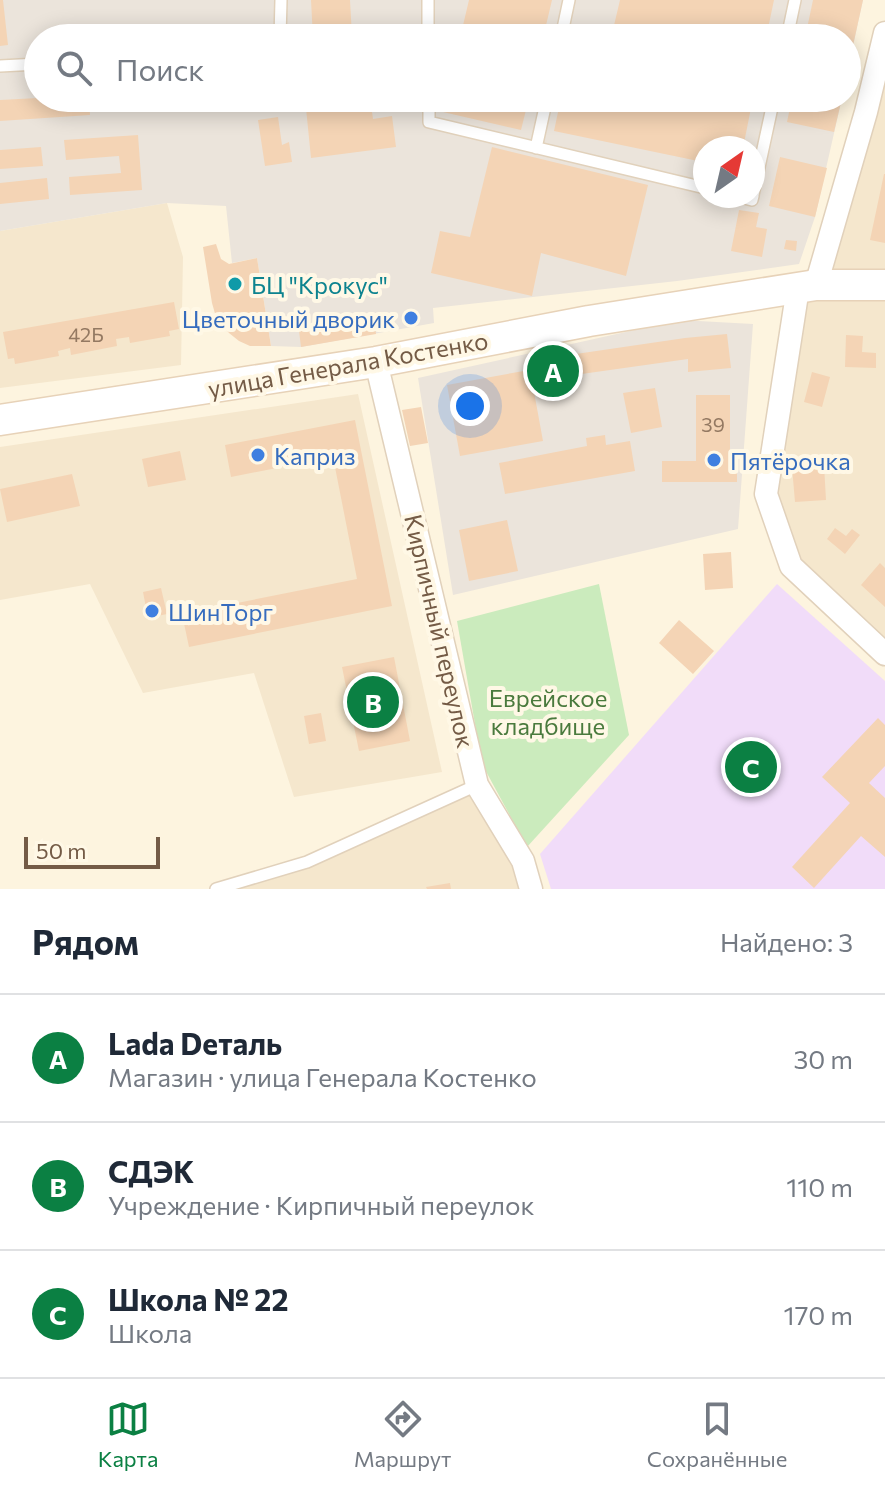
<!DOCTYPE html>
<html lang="ru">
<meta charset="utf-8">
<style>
:root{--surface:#fff;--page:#f6f6f7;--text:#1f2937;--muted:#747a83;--line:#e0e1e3;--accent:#0b8043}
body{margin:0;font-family:Commissioner,sans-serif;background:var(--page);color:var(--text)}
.compass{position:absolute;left:693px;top:136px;width:72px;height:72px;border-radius:50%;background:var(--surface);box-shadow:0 4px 20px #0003;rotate:34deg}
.scale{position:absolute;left:24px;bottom:20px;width:136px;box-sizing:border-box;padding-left:8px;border:4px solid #745b46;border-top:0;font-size:22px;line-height:28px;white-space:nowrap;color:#745b46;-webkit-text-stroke:6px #fff8e6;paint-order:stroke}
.you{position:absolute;left:470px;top:406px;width:28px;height:28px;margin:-20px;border:6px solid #fff;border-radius:50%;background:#1a73e8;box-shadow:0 0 0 12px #1a73e833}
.badge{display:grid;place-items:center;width:52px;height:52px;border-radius:50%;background:var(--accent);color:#fff;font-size:26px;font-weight:700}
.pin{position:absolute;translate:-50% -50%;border:4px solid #fff;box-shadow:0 2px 8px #0006}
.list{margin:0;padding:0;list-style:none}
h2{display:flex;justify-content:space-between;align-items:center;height:104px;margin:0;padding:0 32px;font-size:34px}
h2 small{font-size:26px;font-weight:400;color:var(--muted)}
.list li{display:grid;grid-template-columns:52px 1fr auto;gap:24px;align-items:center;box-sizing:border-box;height:128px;padding:0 32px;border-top:2px solid var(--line)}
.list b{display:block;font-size:30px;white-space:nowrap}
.list p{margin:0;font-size:26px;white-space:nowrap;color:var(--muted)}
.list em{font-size:26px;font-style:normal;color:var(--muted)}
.icon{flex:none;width:44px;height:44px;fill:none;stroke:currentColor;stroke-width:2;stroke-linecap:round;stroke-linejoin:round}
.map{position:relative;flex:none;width:885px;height:889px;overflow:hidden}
.search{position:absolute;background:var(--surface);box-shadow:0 4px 20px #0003;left:24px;right:24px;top:24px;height:88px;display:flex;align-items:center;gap:20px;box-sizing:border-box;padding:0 28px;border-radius:44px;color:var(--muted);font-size:30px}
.sheet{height:488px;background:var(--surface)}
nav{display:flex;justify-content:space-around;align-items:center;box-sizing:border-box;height:112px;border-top:2px solid var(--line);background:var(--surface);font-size:22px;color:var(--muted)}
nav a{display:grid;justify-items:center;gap:4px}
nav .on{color:var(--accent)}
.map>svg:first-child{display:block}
.residential{fill:#f5e7cd}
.industrial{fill:#ebe4db;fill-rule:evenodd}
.education{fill:#f1dcf9}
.green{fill:#cbebbd}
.building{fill:#f4d4b5}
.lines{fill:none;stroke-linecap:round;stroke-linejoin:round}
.lane-casing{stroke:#e1d1bb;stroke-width:14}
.street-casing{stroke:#e1d1bb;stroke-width:25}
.secondary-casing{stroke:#e7d2b8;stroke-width:33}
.lane{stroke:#fff;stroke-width:11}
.street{stroke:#fff;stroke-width:22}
.secondary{stroke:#fff;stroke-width:30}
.culture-dot{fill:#0f9aa8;stroke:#fff8e6;stroke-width:3}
.shop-dot{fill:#3f7fe0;stroke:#fff8e6;stroke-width:3}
.labels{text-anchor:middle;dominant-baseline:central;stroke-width:8;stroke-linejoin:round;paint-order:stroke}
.number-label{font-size:20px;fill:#947962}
.culture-label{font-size:24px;fill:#0d838f;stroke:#fff8e6;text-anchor:start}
.shop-label{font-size:24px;fill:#366cbe;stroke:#fff8e6;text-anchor:start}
.street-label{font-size:24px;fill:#745b46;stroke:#fff8e6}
.park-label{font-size:24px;fill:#4a7a3d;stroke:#fff8e6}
</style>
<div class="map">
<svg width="885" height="889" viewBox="0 0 885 889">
<rect width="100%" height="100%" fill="#fdf4df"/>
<path class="residential" d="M885,33V654L791,566L766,494L798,288L816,285Z
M167,203L183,257L181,365L0,388V231Z
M358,394L442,772L294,797L254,673L143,693L90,584L0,600V447Z
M477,785L531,889H218L307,862Z"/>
<path class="industrial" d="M0,0H863L847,74V38H38V98H842L815,217L799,264L677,281L433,308L434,323L301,347L271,346L257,258L232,263L226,206L167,203L0,231ZM705,148H753V196H705Z
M680,320L753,324L738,529L453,595L418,378Z"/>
<path class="education" d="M777,584L885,681V889H551L540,854Z"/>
<path class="green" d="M599,584L629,735L527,847L482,764L457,621Z"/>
<path class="building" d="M0,0H3L8,45L0,46Z
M311,0H350L352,36L313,38Z
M469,0H552L543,38H460Z
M620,0H774L766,38H611Z
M813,0H863L848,68L847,38H805Z
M575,30L605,37V38H573Z
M38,98H89L90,115L0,121V100Z
M305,98H370L373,119L392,116L396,147L311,158Z
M446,98H529L521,130L443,112Z
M561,98H753L743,148H705V173L701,172L703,162L554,131Z
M792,98H842L834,132L787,122Z
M278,117L282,145L289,142L292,162L265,166L258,120Z
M138,135L142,190L70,195L69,177L121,173L119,156L66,160L64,140Z
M41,147L43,166L0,169V150Z
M492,147L648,185L626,276L541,253L532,296L431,273L440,231L470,237Z
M780,157L827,168L815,217L769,206Z
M884,174H885V243L870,240Z
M47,178L49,199L0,204V183Z
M739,210L759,213L756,227L767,229L762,257L731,251Z
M786,240L797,241L796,251L784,249Z
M216,244L221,259L229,264L257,258L271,346H250L239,341L229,333L216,317L212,303L203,247Z
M174,302L179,329L169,331L170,336L130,343L129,337L116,339L117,346L71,355L70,348L58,351L59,356L15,364L14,358L8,359L3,332Z
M374,318L376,334L301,347L299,331Z
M727,334L731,368L688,372V359L532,381L543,441L460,456L447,385L529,370L528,361L685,338Z
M846,335L863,336L862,352L876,353V368L845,367Z
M812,372L830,377L822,407L804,402Z
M655,388L662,427L631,433L623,393Z
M696,395H730V452H737V482H662V461H696Z
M421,407L428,443L410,446L402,410Z
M355,420L392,606L189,647L182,614L357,579L333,457L231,477L225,445Z
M605,435L606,445L630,441L635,471L505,494L499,463L587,446L586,438Z
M180,451L186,480L148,487L142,459Z
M824,465L826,500L795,502L792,467Z
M72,474L80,506L7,522L0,489Z
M507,520L518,571L469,581L459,530Z
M835,528L846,536L852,529L860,535L845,554L827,539Z
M731,552L733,588L705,590L703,554Z
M880,563L885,568V607L861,585Z
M161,588L167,614L148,618L143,592Z
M679,620L714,651L693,674L659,643Z
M394,657L410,741L359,751L342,667Z
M321,713L326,741L309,744L304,716Z
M878,718L885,725V766L869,783L885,798V857L861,836L814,888L792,867L850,803L822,777Z
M450,883L451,889H427L426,887Z"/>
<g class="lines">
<defs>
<path id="lane" d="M428,0V38
M280,38L281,0
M561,38L569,0
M787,38L795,0
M0,66L38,64
M429,98V122L705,188
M536,148L547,98
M753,195L774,98
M737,196L752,200L753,196
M216,889L307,862L477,785"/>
<path id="street" d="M816,285L866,112L885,33
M798,288L766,494L791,566L885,654
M376,362L477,785L523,861L531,889"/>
<path id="secondary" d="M0,420L376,362L589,321L816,285H885"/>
</defs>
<use href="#lane" class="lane-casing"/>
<use href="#street" class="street-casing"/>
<use href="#secondary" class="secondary-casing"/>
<use href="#lane" class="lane"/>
<use href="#street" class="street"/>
<use href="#secondary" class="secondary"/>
</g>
<circle class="culture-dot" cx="235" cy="284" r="8"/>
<g class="shop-dot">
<circle cx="411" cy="318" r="8"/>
<circle cx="258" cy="455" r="8"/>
<circle cx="714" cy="460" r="8"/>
<circle cx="152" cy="611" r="8"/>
</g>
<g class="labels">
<g class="number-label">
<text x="86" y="334">42Б</text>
<text x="713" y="424">39</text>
</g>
<g class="culture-label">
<text x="251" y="284">БЦ "Крокус"</text>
</g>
<g class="shop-label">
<text x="395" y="318" text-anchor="end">Цветочный дворик</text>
<text x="274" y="455">Каприз</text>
<text x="730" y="460">Пятёрочка</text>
<text x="168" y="611">ШинТорг</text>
</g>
<g class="street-label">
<text transform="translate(348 364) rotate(-10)">улица Генерала Костенко</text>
<text transform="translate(440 631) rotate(77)">Кирпичный переулок</text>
</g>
<g class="park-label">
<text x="548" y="697">Еврейское<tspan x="548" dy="28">кладбище</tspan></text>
</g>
</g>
</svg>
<svg class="compass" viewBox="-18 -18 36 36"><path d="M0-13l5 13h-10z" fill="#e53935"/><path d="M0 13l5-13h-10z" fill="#747a83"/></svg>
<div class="scale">50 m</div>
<div class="you"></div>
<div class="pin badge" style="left:553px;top:371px">A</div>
<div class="pin badge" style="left:373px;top:702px">B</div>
<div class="pin badge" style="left:751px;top:767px">C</div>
<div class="search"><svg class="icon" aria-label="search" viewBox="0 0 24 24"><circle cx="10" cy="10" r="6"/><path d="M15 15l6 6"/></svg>Поиск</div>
</div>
<section class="sheet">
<h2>Рядом<small>Найдено: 3</small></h2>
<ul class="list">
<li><span class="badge">A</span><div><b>Lada Dеталь</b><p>Магазин · улица Генерала Костенко</p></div><em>30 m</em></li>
<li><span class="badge">B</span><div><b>СДЭК</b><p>Учреждение · Кирпичный переулок</p></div><em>110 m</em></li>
<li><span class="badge">C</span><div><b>Школа № 22</b><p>Школа</p></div><em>170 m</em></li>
</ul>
</section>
<nav>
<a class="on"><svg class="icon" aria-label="map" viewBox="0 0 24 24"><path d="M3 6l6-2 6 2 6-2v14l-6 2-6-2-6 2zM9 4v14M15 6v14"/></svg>Карта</a>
<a><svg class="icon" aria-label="directions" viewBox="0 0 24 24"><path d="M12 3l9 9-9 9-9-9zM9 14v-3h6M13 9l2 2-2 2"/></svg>Маршрут</a>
<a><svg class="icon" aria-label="saved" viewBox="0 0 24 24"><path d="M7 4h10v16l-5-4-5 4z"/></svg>Сохранённые</a>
</nav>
